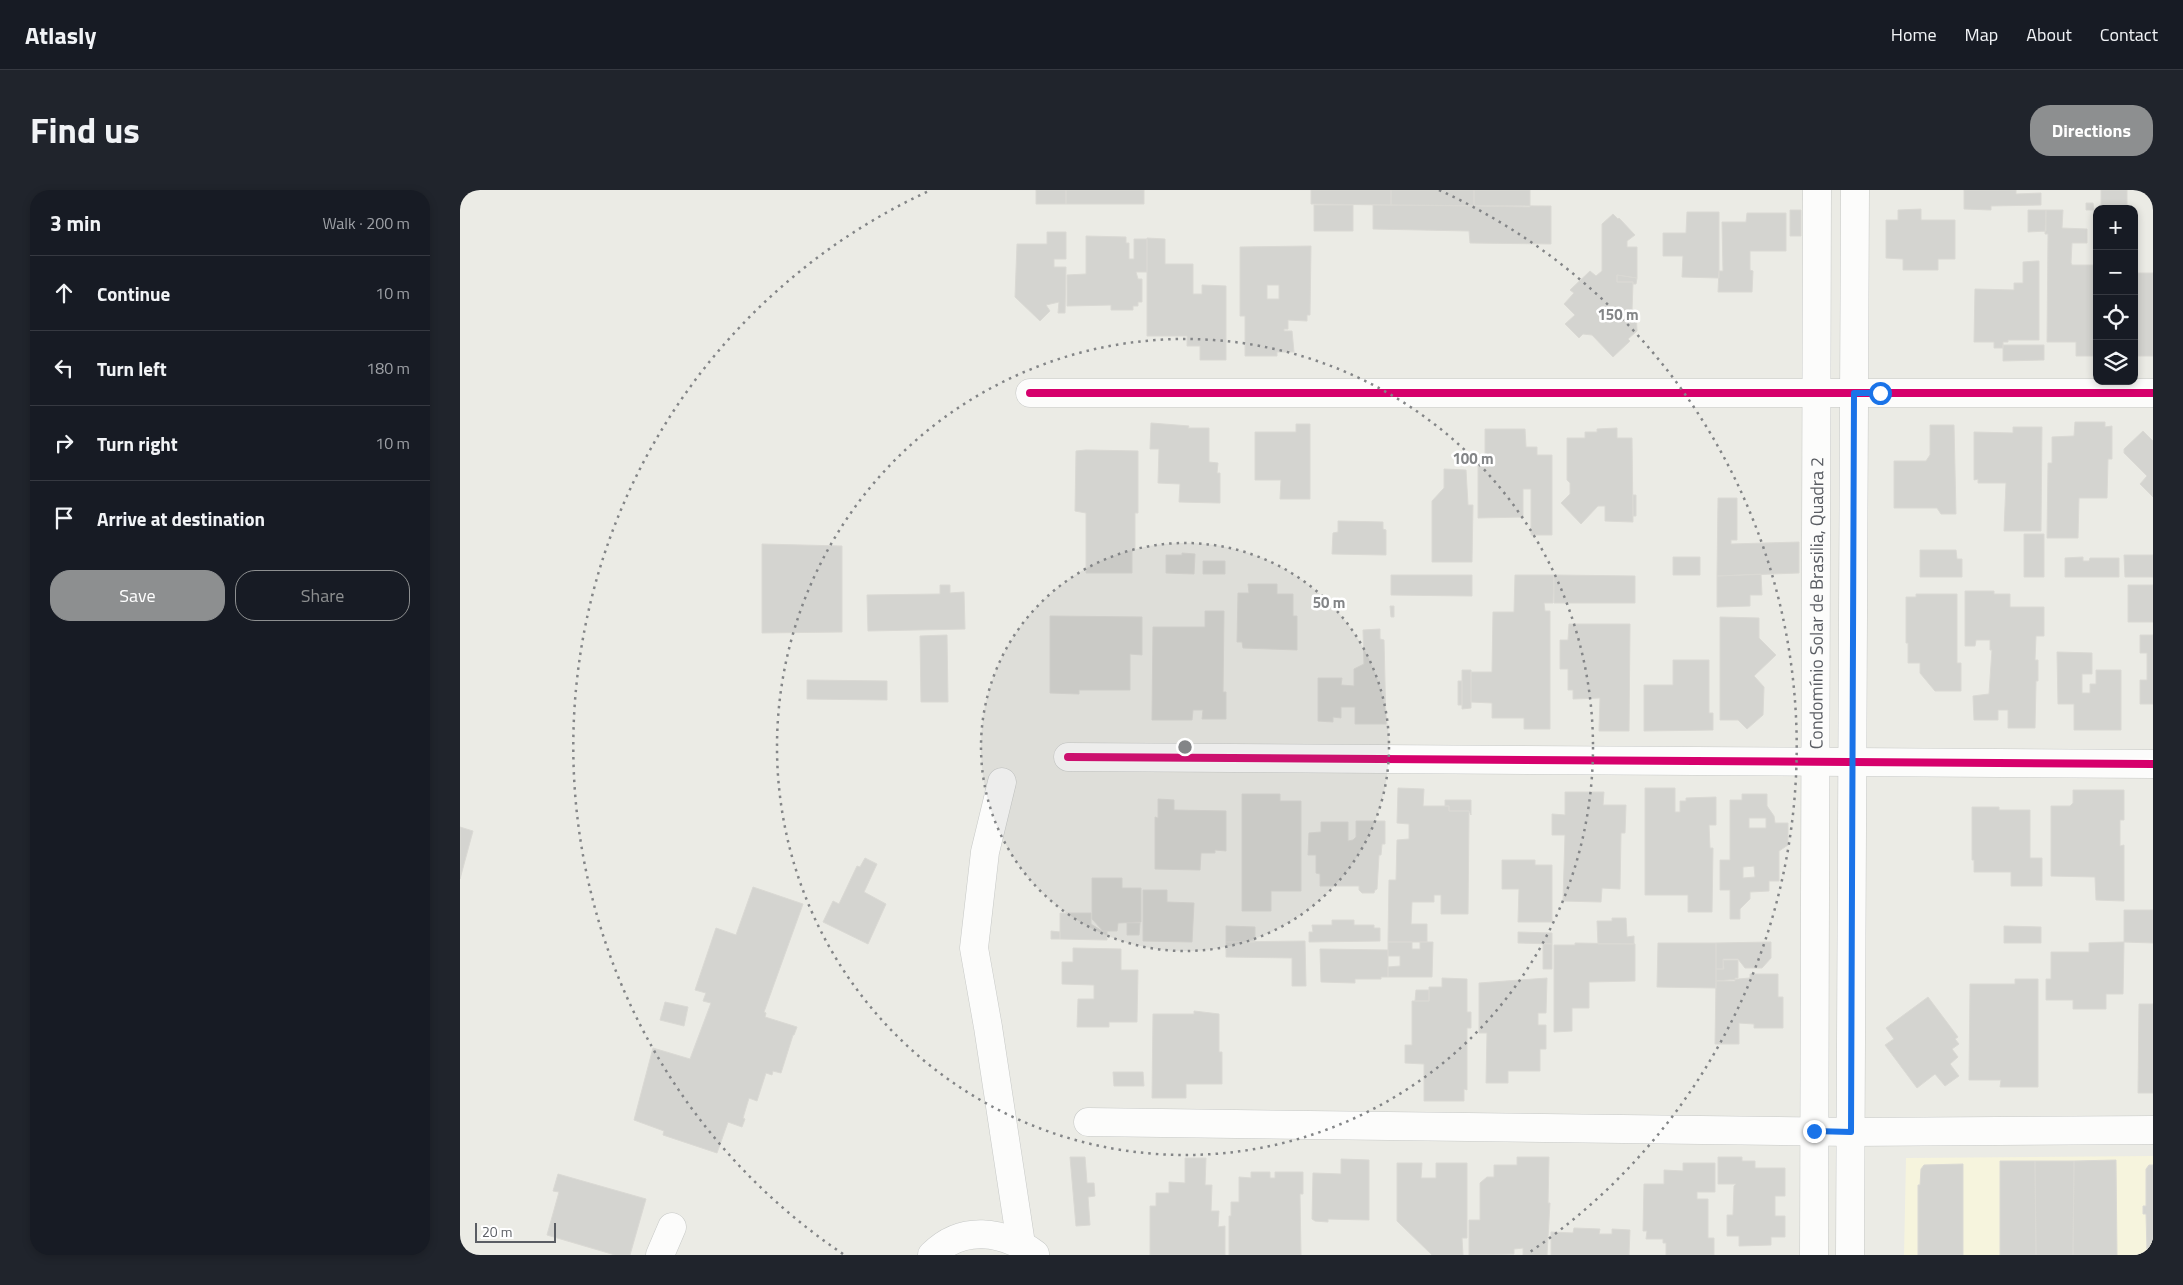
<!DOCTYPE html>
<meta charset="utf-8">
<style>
:root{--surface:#171b24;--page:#20242c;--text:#f1f3f6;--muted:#9ea1a6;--line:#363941;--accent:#8d8f90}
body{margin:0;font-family:"Titillium Web",sans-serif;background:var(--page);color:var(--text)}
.controls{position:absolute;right:15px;top:15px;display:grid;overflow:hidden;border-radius:10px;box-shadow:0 2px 8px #0003}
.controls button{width:45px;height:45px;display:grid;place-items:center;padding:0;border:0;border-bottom:1px solid var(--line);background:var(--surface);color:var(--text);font:25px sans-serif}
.scale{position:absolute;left:15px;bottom:12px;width:81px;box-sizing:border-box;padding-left:5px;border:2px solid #5a5d63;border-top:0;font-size:14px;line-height:18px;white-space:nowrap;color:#5a5d63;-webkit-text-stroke:4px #fff;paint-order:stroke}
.stop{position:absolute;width:15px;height:15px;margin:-11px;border:4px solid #1a73e8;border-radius:50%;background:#fff}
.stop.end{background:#1a73e8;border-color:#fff;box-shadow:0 1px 5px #0008}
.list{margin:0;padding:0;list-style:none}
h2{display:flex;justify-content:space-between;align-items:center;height:65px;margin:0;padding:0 20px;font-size:21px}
h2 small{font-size:16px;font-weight:400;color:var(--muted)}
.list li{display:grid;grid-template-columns:32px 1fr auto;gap:15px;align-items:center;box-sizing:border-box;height:75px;padding:0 20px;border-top:1px solid var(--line)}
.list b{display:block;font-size:19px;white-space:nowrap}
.list em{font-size:16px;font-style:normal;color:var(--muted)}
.actions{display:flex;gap:10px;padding:15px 20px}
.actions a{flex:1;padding:11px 0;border:1px solid var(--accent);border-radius:20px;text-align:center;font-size:18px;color:var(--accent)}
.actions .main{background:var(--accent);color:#fff}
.icon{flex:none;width:28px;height:28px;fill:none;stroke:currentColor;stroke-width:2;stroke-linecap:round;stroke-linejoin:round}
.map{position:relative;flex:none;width:1693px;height:1065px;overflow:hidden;border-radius:20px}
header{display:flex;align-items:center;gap:30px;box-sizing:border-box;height:70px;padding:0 25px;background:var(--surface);border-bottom:1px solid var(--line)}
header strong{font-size:24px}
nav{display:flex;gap:28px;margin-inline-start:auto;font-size:18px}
.intro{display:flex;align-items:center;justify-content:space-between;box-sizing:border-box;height:120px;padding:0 30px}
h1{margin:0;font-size:35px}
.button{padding:12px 22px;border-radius:20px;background:var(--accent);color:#fff;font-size:18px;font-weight:700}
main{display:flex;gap:30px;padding:0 30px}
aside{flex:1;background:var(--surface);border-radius:20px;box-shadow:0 2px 8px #0003}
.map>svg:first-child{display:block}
.commercial{fill:#f6f4dd}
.building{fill:#d4d4d0;stroke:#dad9d4;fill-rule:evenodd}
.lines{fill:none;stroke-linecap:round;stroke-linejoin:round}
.minor-casing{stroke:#c7c9c7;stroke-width:29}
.minor{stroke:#fcfcfb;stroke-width:28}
.cycleway-casing{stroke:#fff;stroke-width:11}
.cycleway{stroke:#d6006c;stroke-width:8}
.route{stroke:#1a73e8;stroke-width:6}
.ring{fill:none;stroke:#838587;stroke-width:2.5;stroke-dasharray:2.5 5}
.labels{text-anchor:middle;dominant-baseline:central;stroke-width:5;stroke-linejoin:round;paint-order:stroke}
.street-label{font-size:18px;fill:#5a5d63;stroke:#fff}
.centre{fill:#838587;stroke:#fff;stroke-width:2.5}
.ring-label{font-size:15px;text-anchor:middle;font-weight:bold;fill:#838587;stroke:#fff;stroke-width:5;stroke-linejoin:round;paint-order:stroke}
</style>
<header>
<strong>Atlasly</strong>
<nav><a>Home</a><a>Map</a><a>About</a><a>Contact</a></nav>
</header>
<div class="intro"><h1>Find us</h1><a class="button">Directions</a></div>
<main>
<aside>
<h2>3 min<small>Walk · 200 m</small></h2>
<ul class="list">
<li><svg class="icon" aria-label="ahead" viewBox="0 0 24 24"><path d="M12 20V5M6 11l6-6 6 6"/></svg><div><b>Continue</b></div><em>10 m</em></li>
<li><svg class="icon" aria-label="left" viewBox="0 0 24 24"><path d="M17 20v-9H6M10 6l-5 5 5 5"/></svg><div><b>Turn left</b></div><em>180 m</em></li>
<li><svg class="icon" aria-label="right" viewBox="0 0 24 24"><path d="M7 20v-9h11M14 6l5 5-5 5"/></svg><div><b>Turn right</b></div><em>10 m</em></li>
<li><svg class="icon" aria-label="arrive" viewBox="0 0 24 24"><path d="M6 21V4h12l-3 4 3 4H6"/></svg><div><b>Arrive at destination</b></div></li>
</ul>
<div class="actions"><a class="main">Save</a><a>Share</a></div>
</aside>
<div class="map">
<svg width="1693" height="1065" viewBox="0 0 1693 1065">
<rect width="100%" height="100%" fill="#ebebe5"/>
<path class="commercial" d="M1693,966V1065H1444L1446,968Z"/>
<path class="building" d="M576,0H606V14H576Z
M606,0H684V14H606Z
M851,0H931V15L851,14Z
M931,0H1014V16L931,15Z
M1014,0H1070V17L1014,16Z
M1504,0H1556V4L1581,3V15L1531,16V20L1504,19Z
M1641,0H1667V19H1641Z
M1626,13H1633L1634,20H1626Z
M854,15H893V41H854Z
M913,15L1091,16V54L1010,53L1009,41L913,39Z
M1461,19V30H1495V69H1478V80H1443V69L1426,68V30H1438V20Z
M1330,20H1341V46H1330Z
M1568,20H1586V41L1568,42Z
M1586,20H1603L1602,38L1627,39V53H1612L1611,73L1612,75H1637V166H1616V152H1587L1588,44H1585Z
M1227,22H1259V88L1222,87L1223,66H1203V43H1226Z
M1287,23H1326V61H1290V80L1293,81L1292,102H1258L1259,81H1263L1262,32H1286Z
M1153,24L1158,29L1159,28L1175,45L1167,51V57H1177V88L1157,85V92H1173L1172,121H1176L1177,141L1168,149L1170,151L1153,167L1132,145L1123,144L1119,148L1105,134L1115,125L1104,114L1114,103L1110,100L1130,81L1136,86L1142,81V34Z
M587,42H606V69H594V77H606L605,123H598L599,112L586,115L590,121L580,131L555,107L557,54H587Z
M626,46L666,47V53H669V69H674V49H687V82H676L678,89H682V112H678V116H673V120H651V115L607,116V85L626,84Z
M687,48L705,49V74H733V104H742V95L766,96V170H740V156H727V146H687Z
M851,56L850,125H847V131L828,130V139H824V141H832L834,162H817V166H785V126H780V57ZM807,95H819V109H807Z
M1577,71H1579V150H1548V152H1543V158H1534V152H1514L1515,99L1554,100V93H1563V72Z
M1674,83H1693V166H1674Z
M1157,85L1177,88L1176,94H1173V92H1157Z
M1543,155H1584V170L1543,171Z
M1615,232H1645V237L1652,236V269H1648L1647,308H1619L1618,348H1587L1588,273H1592V247L1614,246Z
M691,233L729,236L728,238H749V272L758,273L757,283H760V313L719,312L720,294L698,293L699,259H690Z
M836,234H850V309H820L821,290H795V242H836Z
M1470,235H1494L1496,324H1481L1477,318H1434V271H1466L1470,265Z
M1553,237H1582L1581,341H1544L1546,293H1518V289L1514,290V242L1553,243Z
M1157,238V248H1172L1173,332L1145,331V316H1138L1121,334L1101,313L1110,304V293L1107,290V248H1125V242H1137V239Z
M1025,239H1065L1066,257H1077V265H1092V345H1071V299H1063V327L1018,328V267H1025Z
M1683,241L1693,251V307L1680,294L1687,286L1664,263V259Z
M626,260L678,261V323H675V359L672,358V383H626V323L615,321L616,261Z
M984,279L1006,280L1008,315H1013L1012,372H972V311L984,298Z
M1173,305H1176V326H1173Z
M1258,308H1277V350H1271V354L1339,352V383L1257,386Z
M878,331L923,332V339L926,340V365L872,364L873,343L878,342Z
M1564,344H1584V387H1564Z
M302,354L382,356V442L302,443Z
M1460,360H1496L1497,369H1502V387H1460Z
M722,363L735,364L734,384L706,383V365H722Z
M1664,365H1693V387H1665Z
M1213,367H1240V385H1213Z
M1623,367V371H1629L1630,368H1659V387H1605V368Z
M743,371H765V384H743Z
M1301,384L1302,405H1290V416L1257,417V386Z
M931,385H1012V406L931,405Z
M1055,385H1094L1093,413H1084L1085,421H1090V539H1064V528H1032V513L1011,512V482H1032L1033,422H1054Z
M1094,385L1175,386V413H1094Z
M788,394H817V404H833V426H837V460L783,458L782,452H777L778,403H789Z
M480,395H490V403L504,402L505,439L408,441L407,405L480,404Z
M1668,395H1693V432H1668Z
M1505,401H1534V404H1550V417H1584V446H1576L1575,470H1578V491H1576L1575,538H1548V520H1538V530H1514L1513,506L1529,504L1532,460H1530V450H1516L1515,456H1505Z
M1456,404H1497V473H1501V501H1475L1460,483V473H1448V453H1446V407H1456Z
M930,416H934V427H931Z
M745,421H764L763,502H766V529H742L743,520H733L732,530H692L693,437H745Z
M590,426L682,427V465L670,464V500H619V504L590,503Z
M1260,427L1299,428V448L1316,465L1294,486L1304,497L1303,525L1287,539L1278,530H1260Z
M1109,434H1170L1169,541H1139L1140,508L1113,509V500H1108V479H1100V450H1108Z
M920,439V449L924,450L926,534H895V517H881V528L873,527V532L858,531V488H882L881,495L894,496V479L904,474L903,440Z
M487,445L488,512H461L460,446Z
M1680,445H1693V514H1680V490H1687V463H1680Z
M1597,462L1632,463V484H1622V503H1630V494H1636V480H1661V540H1614V514H1598Z
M1213,470H1249V523H1253V540L1184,541V495H1213Z
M1002,480H1011V518L1002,519Z
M347,490L427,491V510L347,509Z
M998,491H1002V515H998Z
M938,598L964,599L963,616H989V621H1009L1008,724H981V705H974V712H952L951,734H967V752H928L929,690H936L937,650L949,649V634L937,633Z
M1185,598H1215V622H1220V611H1226V608L1256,607V635H1249L1250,658H1253L1252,722H1228V705H1185Z
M1613,600H1664V630H1660V656L1664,655V711L1636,710L1635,687L1591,686V616H1610L1613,613Z
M1105,602H1144L1143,615H1166L1165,643H1161L1160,699L1142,698L1141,712L1103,711L1105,645H1092V624L1105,625Z
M782,604H820V611H841V701H811V721H782Z
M1282,604H1307V616L1314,626L1315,633H1328V655L1319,661V691H1309V701L1290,702V709L1280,719V729H1270V700H1260V670H1270V610H1282ZM1289,628H1306V638H1289ZM1294,676L1295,687L1283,688V677Z
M698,609L714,610V620L766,621V661L755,660V663H741L740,680L695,679V627L698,628Z
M985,610H1011V625L1009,621H989V616H985Z
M1512,617H1539V620H1570V668H1582V696H1551V682H1514V670H1512Z
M896,631H925V654H922L921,665H919L917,699L915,700L914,703H902L899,700V696H860V684L856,683V665H848L849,643L861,642V632H888V651L893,650L896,647Z
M0,637L13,641L0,689Z
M405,668L417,674L404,702L426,714L408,754L363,732L373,711L379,714L397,676L400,677Z
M1042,670H1075V675H1092V732H1058L1059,699H1042Z
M632,688H662V698H681V732L658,733L657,741H643L632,729Z
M293,697L343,714L304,822L306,823L305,827L337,837L334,845H333L321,883L313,881L312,885L306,883L297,911L289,908L283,928L285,929L282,937L268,932L257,963L203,945L204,941L174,930L193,858L230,869L251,813L243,811L246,803L235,800L256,738L276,745Z
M683,700H707V712L734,713L732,752L683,751Z
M1664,720H1693V753L1664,752Z
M600,723H631V734L642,741H647V750L600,749Z
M1152,728H1166L1167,747L1174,746V754H1138L1137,731H1152Z
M872,730H894V735H914V738H920V751L849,752V742H853L852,735H872Z
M667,733H680L679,745H667Z
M766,736L795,737V752H766Z
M1544,736L1581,737V753H1544Z
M591,741L600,742V749H591Z
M1058,742L1092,743V754L1058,753Z
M845,751L846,796H832V768L766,767V752Z
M928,752H952V759H960V752H973L972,787H928V777L940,776V766H928Z
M1311,752V768L1302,778H1285L1278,769H1263V779H1256V753Z
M1664,752L1663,804H1646V819H1613V810H1586V789H1591V762H1629V753Z
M1083,753L1092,754V779H1083Z
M1115,753L1175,754V791L1129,792V818H1112V841L1094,842V755H1115Z
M1198,753H1256V798L1197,797Z
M613,758L661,759V780H678L677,832H649V837H617L618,809H634V795L602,794V772H613Z
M860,759L928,760V787H921V789H895V793L861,792Z
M1263,770H1278V788H1275V791H1256V779H1264Z
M1290,784H1318V807H1323V838H1294V834L1279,833V854H1255L1256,791L1290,788Z
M982,788L1007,789V822H1011V838H1007V900L1004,899V911H964V874L945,873V855H952V811H969V797H982Z
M1087,788L1086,823H1078V835H1086V859H1080V881H1048V893H1026L1027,843H1019V793Z
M1555,789H1578V897H1540L1541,890H1509L1510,794H1555Z
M956,800H969V811H955Z
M1468,807L1498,847L1495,849L1499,854L1492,859L1498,867L1490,874L1499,886L1485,896L1475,884L1457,898L1425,855L1434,849L1426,838Z
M205,812L228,817L224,836L200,830Z
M1679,814H1693V903H1678Z
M734,821L759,824V862H762V894H726V908H692L693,824H734Z
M653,882H683L684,896H654Z
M610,967H625L627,993H634L635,1006L628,1007L630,1035L616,1036Z
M1057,967H1089L1088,1013H1090L1087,1065H1063V1058L1054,1059V1064L1009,1065V1030H1020V993L1027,987H1034V975H1057Z
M1258,967H1282V971H1295V978H1325V1006H1315V1026H1325V1047H1311V1055L1279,1056V1046H1267V1025H1273L1274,996L1276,994H1258Z
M725,968H746L745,995H752L751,1021H759L758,1037L765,1036V1065H690V1016H696V1003H709V992L725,993Z
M881,969L909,970V1030L868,1029V1032L855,1031L852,1029L853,983L881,984Z
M1656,970L1657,1065H1613L1614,971Z
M1540,971H1575L1576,1065H1540Z
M1575,971H1614L1613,1065H1576Z
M937,973H962L961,988H976V973H1007V1048H1002L1003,1065H972L937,1031Z
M1223,973H1255V1002H1237V1009H1248V1048H1254V1065H1206V1053H1203V1049H1186L1187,1041H1183L1184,994H1204V980L1223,981Z
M1503,974V1065H1458V995H1460L1461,979L1464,975Z
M1689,975H1693V1065L1687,1062L1686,1024H1683V1016H1686V979Z
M791,982H810V988H815V982H843V1004H840L841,1065H769V1026H771V1012H779V987L791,988Z
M98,984L186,1009L170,1065H155L87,1045L99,1002L93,1001Z
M1114,1038L1140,1039L1139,1044H1152V1039L1170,1040L1169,1065H1091V1042L1113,1043Z"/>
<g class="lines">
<defs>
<g id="minor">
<path d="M570,203H1693"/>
<path d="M608,567L1693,574"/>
<path d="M542,592L525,662L514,758L528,837L561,1054"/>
<path d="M628,932L1391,942L1693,940"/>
<path d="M200,1065L212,1037"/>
<path d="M472,1065C502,1035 542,1040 575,1064"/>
<path id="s1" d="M1354,1065L1357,0"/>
<path d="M1390,1065L1395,0"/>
</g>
</defs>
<use href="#minor" class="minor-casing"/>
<use href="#minor" class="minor"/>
<defs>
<path id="cycleway" d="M570,203H1693
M608,567L1693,574"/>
</defs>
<use href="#cycleway" class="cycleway-casing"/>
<use href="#cycleway" class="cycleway"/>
</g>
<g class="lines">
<path class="route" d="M1354,941L1391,942L1394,203H1420"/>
</g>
<circle cx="725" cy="557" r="204" fill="#838587" fill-opacity=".12"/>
<g class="ring">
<circle cx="725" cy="557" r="204"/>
<circle cx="725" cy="557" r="408"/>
<path d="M383 1064A612 612 0 0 1 471 0M979 0A612 612 0 0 1 1067 1064"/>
</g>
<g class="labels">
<g class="street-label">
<text stroke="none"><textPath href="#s1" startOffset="652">Condomínio Solar de Brasilia, Quadra 2</textPath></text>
</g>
</g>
<circle cx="725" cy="557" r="8" class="centre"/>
<g class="ring-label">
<text x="1158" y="130">150 m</text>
<text x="1013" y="274">100 m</text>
<text x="869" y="418">50 m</text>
</g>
</svg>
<div class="controls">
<button>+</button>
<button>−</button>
<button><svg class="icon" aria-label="locate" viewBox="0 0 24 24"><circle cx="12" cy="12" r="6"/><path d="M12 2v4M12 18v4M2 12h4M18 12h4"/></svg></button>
<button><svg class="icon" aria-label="layers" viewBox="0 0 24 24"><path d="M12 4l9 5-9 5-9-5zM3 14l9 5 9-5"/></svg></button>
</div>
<div class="scale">20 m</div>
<div class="stop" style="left:1420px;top:203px"></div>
<div class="stop end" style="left:1354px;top:941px"></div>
</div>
</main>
